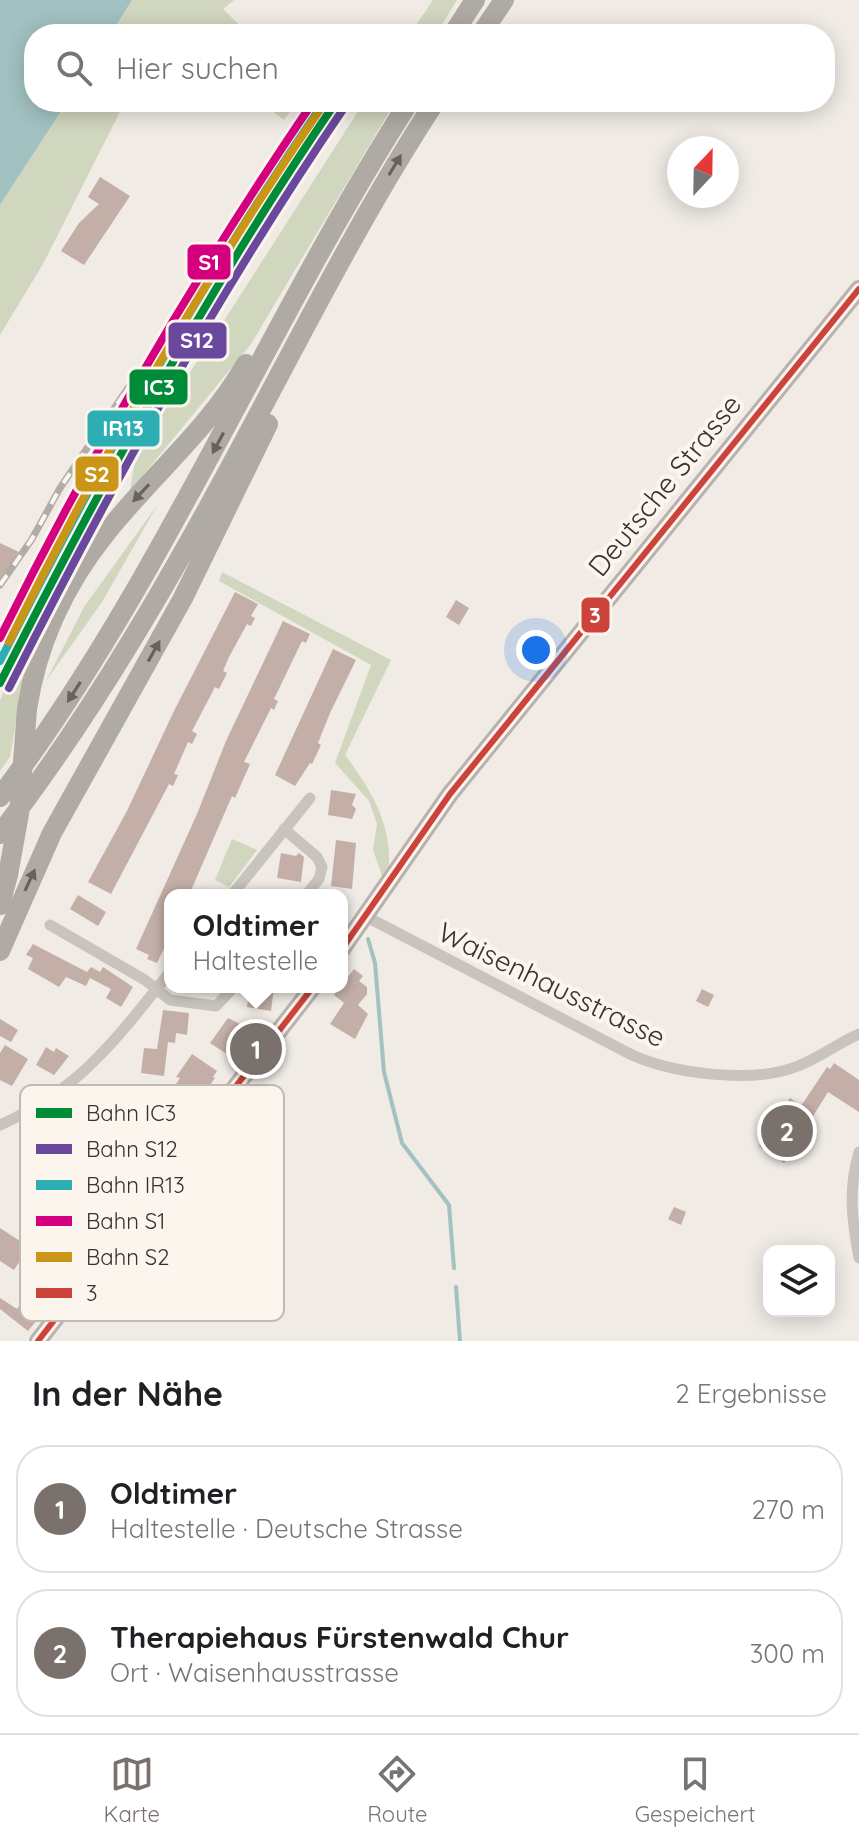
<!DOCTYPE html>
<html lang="de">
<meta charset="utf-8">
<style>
:root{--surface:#fff;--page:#f6f6f6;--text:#202124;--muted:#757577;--line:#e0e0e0;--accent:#7a716c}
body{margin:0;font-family:Quicksand,sans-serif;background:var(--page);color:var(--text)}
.controls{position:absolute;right:24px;bottom:24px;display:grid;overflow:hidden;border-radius:16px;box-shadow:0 4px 20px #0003}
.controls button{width:72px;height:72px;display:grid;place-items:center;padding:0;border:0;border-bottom:2px solid var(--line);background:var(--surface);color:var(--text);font:40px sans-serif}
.compass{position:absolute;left:667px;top:136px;width:72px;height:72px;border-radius:50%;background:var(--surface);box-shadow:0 4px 20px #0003;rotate:22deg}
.you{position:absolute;left:536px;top:650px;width:28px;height:28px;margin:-20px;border:6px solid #fff;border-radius:50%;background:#1a73e8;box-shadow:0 0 0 12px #1a73e833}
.badge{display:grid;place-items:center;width:52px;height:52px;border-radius:50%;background:var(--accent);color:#fff;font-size:26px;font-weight:700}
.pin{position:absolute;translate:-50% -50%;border:4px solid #fff;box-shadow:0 2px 8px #0006}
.popup{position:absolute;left:164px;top:889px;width:184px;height:104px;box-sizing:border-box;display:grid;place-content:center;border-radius:16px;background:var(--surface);filter:drop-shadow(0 2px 6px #0005);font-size:26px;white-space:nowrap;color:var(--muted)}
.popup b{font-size:30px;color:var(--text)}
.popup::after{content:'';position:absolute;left:50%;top:100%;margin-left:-16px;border:16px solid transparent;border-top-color:var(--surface)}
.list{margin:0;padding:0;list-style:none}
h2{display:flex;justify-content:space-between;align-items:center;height:104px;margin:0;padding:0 32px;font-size:34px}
h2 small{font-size:26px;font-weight:400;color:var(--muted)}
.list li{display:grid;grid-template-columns:52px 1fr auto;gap:24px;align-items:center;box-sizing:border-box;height:128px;margin:0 16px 16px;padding:0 16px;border:2px solid var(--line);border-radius:32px}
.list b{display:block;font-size:30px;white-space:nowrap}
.list p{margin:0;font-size:26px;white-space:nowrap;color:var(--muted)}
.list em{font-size:26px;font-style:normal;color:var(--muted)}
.icon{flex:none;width:44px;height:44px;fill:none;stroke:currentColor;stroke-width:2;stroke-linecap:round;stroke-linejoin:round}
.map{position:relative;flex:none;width:859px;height:1341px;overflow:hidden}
.search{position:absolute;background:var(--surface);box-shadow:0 4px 20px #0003;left:24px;right:24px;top:24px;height:88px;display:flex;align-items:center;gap:20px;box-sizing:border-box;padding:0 28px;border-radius:32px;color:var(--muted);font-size:30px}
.sheet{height:392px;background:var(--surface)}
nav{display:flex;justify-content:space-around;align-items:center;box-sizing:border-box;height:112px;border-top:2px solid var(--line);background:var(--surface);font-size:22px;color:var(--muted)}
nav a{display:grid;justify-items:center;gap:4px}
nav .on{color:var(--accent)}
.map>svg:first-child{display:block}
.green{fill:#d1d6bf}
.water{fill:#a1c2c1}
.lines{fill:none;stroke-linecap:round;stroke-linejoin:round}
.stream{stroke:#a1c2c1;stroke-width:4}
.building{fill:#c3afa7}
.street{stroke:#c9c3be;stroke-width:11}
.primary{stroke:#b8b1ad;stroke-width:18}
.highway{stroke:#afaaa4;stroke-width:20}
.rail-casing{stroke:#b1aca8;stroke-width:7}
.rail{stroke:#fbf5ee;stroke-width:4;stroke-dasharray:12;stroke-linecap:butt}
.highway-bridge{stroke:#afaaa4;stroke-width:20}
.bus-1-casing{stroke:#fbf5ee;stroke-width:12}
.bus-1{stroke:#cc433c;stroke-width:6}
.rail-1-casing{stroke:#fbf5ee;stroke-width:14}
.rail-2-casing{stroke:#fbf5ee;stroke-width:14}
.rail-3-casing{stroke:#fbf5ee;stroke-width:14}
.rail-4-casing{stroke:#fbf5ee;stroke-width:14}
.rail-5-casing{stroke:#fbf5ee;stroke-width:14}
.rail-1{stroke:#008b39;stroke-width:8}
.rail-2{stroke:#6a489d;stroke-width:8}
.rail-3{stroke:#2caeb3;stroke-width:8}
.rail-4{stroke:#d50080;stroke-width:8}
.rail-5{stroke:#cb9617;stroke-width:8}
.oneway{fill:#69615b}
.labels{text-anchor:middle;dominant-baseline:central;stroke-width:8;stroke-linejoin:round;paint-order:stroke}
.street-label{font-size:28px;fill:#3b302b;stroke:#fbf5ee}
.key{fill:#fbf5ee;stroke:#c1bab4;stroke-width:2}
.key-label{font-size:22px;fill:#3b302b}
.line-badge{stroke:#fbf5ee;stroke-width:3}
.badge-label{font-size:22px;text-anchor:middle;font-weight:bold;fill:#fff}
</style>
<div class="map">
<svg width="859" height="1341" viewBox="0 0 859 1341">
<rect width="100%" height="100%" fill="#f0ebe5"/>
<path class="green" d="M132,0H234L223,9L249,34H111Z
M433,0H457L436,34H410Z
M67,102H125L43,264L0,335V205Z
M260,102H297L284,120Z
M364,102H395L251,344L130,491L136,452L213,338Z
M158,504L102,602L46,681L84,607Z
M222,572L391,660L345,755C368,786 387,815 389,854C389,864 390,870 383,878L373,850L377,824L369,801L335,763L371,665L219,581Z
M21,654L25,672L10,757L0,771V700Z
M232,839L257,850L229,887L215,880Z"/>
<path class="water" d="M0,0H132L111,34H34V102H67L0,205Z"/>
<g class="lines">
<path class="stream" d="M368,939L375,963L384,1072L402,1143L449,1205L454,1268
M456,1287L460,1341"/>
</g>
<path class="building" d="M100,177L130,196L84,265L61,251L79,223L99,204L88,197Z
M0,543L19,552L0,582Z
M235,592L258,604L251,616L255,618L251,626L247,624L229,657L223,671L227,673L219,689L215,687L192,731L197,734L192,744L188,742L174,774L178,775L173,786L169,784L111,894L88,882L127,811L174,711Z
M456,600L469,608L459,625L446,617Z
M283,621L310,634L306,643L302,641L274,699L278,701L274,710L271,708L244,762L250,764L235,798L232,796L189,895H170V936L157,963L147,959L149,955L136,949L197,814L226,741Z
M333,649L356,660L330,713L318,743L321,745L312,764L310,763L295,786L275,775Z
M331,790L356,794L352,805L356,809L352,819L328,815Z
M336,840L356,843L352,889L331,886Z
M281,853L296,856L299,853L304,857L301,882L277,878Z
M78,895L106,912L98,926L70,909Z
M33,944L87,972L91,967L100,972L103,967L133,987L121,1007L106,998L111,989L90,978L86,986L66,977L59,987L28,969L33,958L26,955Z
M354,969L363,976L359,981L367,987V994L358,1005L368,1014L355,1039L330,1024L344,1003L334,995Z
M250,987H274L271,1011L247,1007Z
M702,989L714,995L708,1007L696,1001Z
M163,1010L189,1013L187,1035L176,1033L175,1043L168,1042L164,1076L141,1073L144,1048L157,1049Z
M228,1018L244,1026L225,1053L210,1043Z
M0,1019L18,1030L11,1042L0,1036Z
M5,1045L28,1059L12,1086L0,1080V1053Z
M46,1047L54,1052L56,1048L69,1056L54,1075L36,1065Z
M192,1054L217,1071L213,1077L215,1078L191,1112L168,1096L180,1078L176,1077Z
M834,1063L859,1080V1112L828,1092L784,1163L759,1146L790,1098L801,1106L827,1067L830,1069Z
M138,1105L165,1121L158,1134L155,1132L152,1137L128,1123Z
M69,1130L88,1140L80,1155L61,1143Z
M109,1152L129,1164L125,1171L142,1184L135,1194L99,1168Z
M34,1165L59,1180L49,1197L35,1188L39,1183L28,1177Z
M79,1201L107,1218L97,1233L70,1217Z
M674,1207L686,1212L681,1225L668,1219Z
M0,1228L29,1247L14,1270L0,1261Z
M90,1230L100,1235L97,1243L62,1288L40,1272L53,1255L64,1264L76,1248L81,1252Z
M0,1298L17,1309L25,1298L33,1304L31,1308L41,1315L28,1331L0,1309Z"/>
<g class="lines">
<path class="street" d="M284,829L317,857L322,867L319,879L306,895
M232,895L310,798
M365,916L632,1055C675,1074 753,1084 798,1066C819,1058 838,1043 859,1034
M50,925L145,980L170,1000L216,1006L234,987
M0,1125C82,1088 116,1039 170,972
M859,1152C848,1189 852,1221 859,1258"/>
<path class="primary" d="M342,949L450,794L859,289
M38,1341L313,987"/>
<path class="highway" d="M453,34L475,0
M481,34L504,0
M27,709C37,644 65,584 106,533C152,475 209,429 246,364
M0,797C163,581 264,329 409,102
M0,834C96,709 174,573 248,434C308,322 365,209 435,102
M0,905L8,875
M0,951L52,833L183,598L268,424"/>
<defs>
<path id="rail" d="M0,585L32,539L60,488L145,363"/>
</defs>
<use href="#rail" class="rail-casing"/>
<use href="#rail" class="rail"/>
<path class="highway-bridge" d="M8,875L19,814L27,709"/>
<defs>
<path id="bus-1" d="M342,949L450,794L859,289
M38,1341L313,987"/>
</defs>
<use href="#bus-1" class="bus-1-casing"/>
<use href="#bus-1" class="bus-1"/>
<defs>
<path id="rail-1" d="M0,683C102,483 209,287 336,102"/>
<path id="rail-2" d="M9,688C110,488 218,293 344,108"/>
<path id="rail-3" d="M0,661C98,468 202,280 324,102"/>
<path id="rail-4" d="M0,638C92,452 196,274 313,102"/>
<path id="rail-5" d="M9,642C101,456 204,279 321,108"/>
</defs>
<use href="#rail-1" class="rail-1-casing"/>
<use href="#rail-2" class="rail-2-casing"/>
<use href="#rail-3" class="rail-3-casing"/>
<use href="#rail-4" class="rail-4-casing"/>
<use href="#rail-5" class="rail-5-casing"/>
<use href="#rail-1" class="rail-1"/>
<use href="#rail-2" class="rail-2"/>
<use href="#rail-3" class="rail-3"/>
<use href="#rail-4" class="rail-4"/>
<use href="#rail-5" class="rail-5"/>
</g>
<defs><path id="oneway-solid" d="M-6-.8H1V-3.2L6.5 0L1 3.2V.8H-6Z" transform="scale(2)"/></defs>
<g class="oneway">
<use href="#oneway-solid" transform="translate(395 165) rotate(-59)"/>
<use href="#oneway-solid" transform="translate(218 443) rotate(118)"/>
<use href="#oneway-solid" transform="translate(141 493) rotate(133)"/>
<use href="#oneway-solid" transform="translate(154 651) rotate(-61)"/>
<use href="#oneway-solid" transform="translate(74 692) rotate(123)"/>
<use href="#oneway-solid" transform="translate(30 880) rotate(-65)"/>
</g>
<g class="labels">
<g class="street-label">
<text transform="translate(664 485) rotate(-51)">Deutsche Strasse</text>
<text transform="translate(552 984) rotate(26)">Waisenhausstrasse</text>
</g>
</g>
<rect x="20" y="1085" width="264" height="236" rx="12" class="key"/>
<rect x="36" y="1108" width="36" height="10" fill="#008b39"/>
<rect x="36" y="1144" width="36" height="10" fill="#6a489d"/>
<rect x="36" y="1180" width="36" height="10" fill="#2caeb3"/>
<rect x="36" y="1216" width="36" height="10" fill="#d50080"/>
<rect x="36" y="1252" width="36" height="10" fill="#cb9617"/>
<rect x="36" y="1288" width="36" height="10" fill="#cc433c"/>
<g class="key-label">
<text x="86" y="1121">Bahn IC3</text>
<text x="86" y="1157">Bahn S12</text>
<text x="86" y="1193">Bahn IR13</text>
<text x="86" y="1229">Bahn S1</text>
<text x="86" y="1265">Bahn S2</text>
<text x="86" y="1301">3</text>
</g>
<g class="line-badge">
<rect x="186" y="243" width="46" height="38" rx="8" fill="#d50080"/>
<rect x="167" y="321" width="61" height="39" rx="8" fill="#6a489d"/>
<rect x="128" y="368" width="61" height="38" rx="8" fill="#008b39"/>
<rect x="86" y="409" width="75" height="39" rx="8" fill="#2caeb3"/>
<rect x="74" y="455" width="46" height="38" rx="8" fill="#cb9617"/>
<rect x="580" y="596" width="31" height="38" rx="8" fill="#cc433c"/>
</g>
<g class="badge-label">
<text x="209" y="270">S1</text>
<text x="197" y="348">S12</text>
<text x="159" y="395">IC3</text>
<text x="123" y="436">IR13</text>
<text x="97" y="482">S2</text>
<text x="595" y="623">3</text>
</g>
</svg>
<div class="controls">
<button><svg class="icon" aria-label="layers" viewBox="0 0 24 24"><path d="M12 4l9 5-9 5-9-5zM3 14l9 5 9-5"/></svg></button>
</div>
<svg class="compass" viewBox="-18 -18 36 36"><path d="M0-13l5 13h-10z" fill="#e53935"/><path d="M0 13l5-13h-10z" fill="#757577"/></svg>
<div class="you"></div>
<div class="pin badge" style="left:256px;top:1049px">1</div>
<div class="popup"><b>Oldtimer</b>Haltestelle</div>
<div class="pin badge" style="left:787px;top:1131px">2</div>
<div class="search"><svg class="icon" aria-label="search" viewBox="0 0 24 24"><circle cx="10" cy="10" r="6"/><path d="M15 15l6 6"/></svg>Hier suchen</div>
</div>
<section class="sheet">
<h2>In der Nähe<small>2 Ergebnisse</small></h2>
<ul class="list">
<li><span class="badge">1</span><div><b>Oldtimer</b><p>Haltestelle · Deutsche Strasse</p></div><em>270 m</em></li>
<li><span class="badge">2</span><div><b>Therapiehaus Fürstenwald Chur</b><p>Ort · Waisenhausstrasse</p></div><em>300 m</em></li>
</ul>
</section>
<nav>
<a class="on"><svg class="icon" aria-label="map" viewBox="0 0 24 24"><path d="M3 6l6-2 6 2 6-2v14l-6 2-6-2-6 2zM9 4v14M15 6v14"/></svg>Karte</a>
<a><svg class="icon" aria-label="directions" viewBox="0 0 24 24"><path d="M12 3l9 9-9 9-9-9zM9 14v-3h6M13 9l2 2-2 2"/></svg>Route</a>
<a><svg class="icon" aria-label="saved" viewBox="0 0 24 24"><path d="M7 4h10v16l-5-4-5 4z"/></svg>Gespeichert</a>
</nav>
